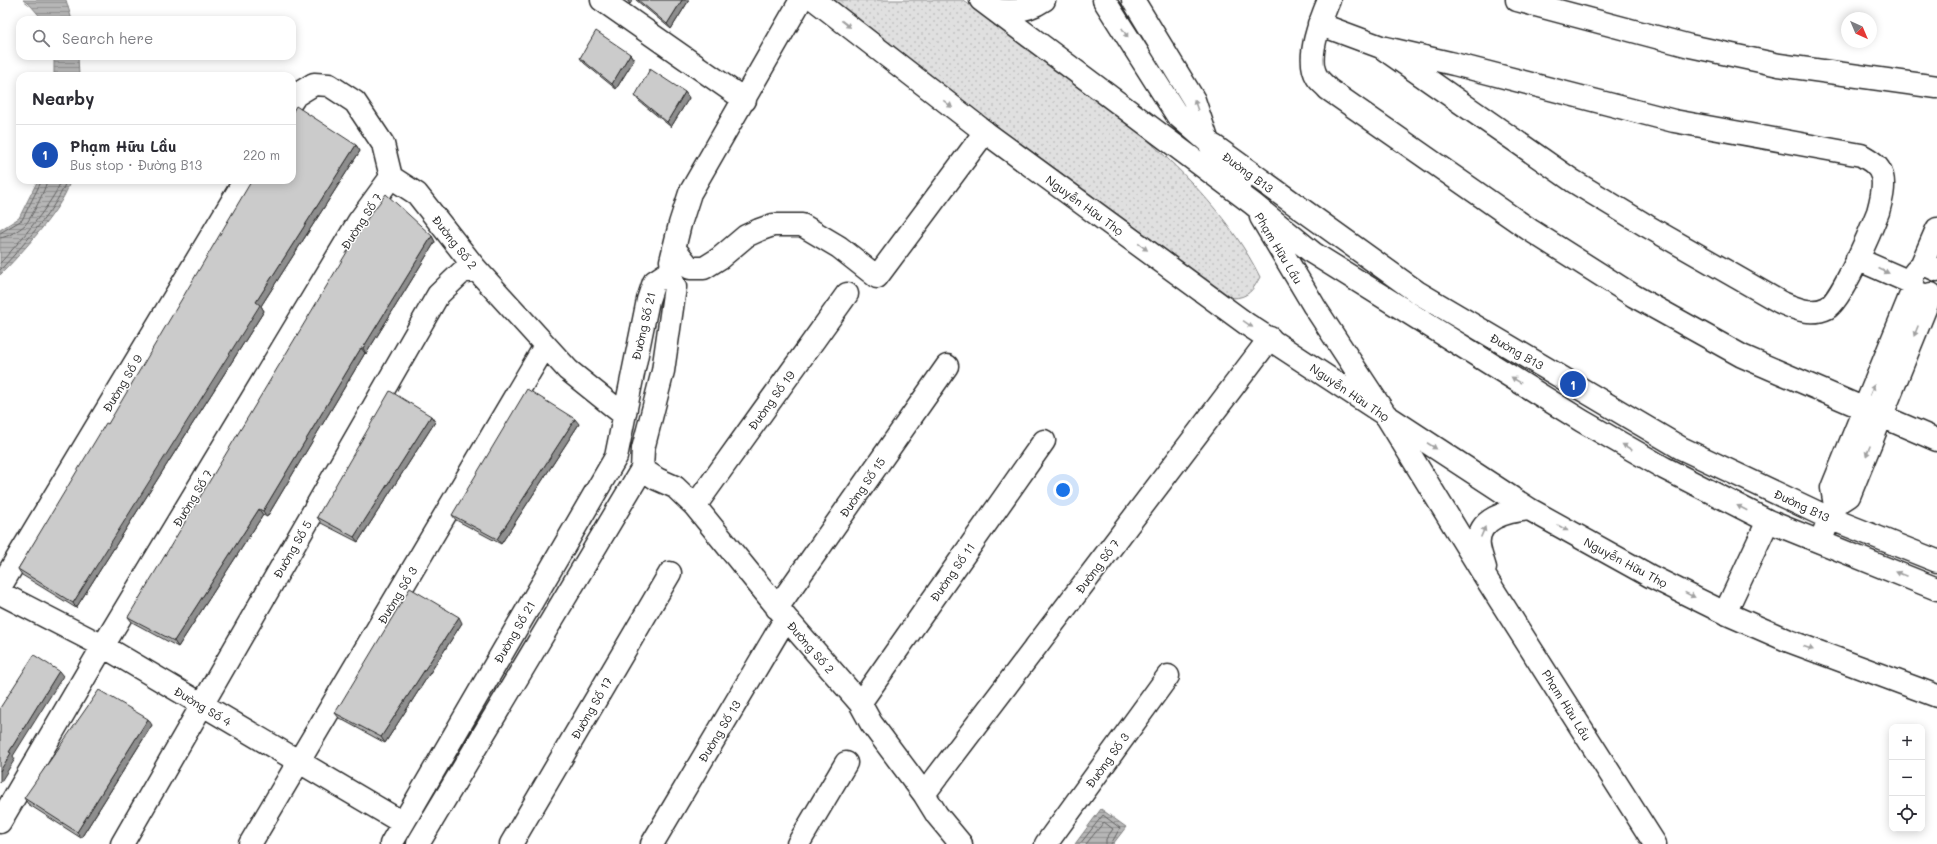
<!DOCTYPE html>
<meta charset="utf-8">
<style>
:root{--surface:#fff;--page:#f2f2f3;--text:#2b2b33;--muted:#7c7c81;--line:#e1e1e2;--accent:#1a73e8}
body{margin:0;font-family:Mali,sans-serif;background:var(--page);color:var(--text)}
.controls{position:absolute;right:12px;bottom:12px;display:grid;overflow:hidden;border-radius:8px;box-shadow:0 2px 10px #0003}
.controls button{width:36px;height:36px;display:grid;place-items:center;padding:0;border:0;border-bottom:1px solid var(--line);background:var(--surface);color:var(--text);font:20px sans-serif}
.compass{position:absolute;left:1841px;top:12px;width:36px;height:36px;border-radius:50%;background:var(--surface);box-shadow:0 2px 10px #0003;rotate:136deg}
.you{position:absolute;left:1063px;top:490px;width:14px;height:14px;margin:-10px;border:3px solid #fff;border-radius:50%;background:#1a73e8;box-shadow:0 0 0 6px #1a73e833}
.badge{display:grid;place-items:center;width:26px;height:26px;border-radius:50%;background:var(--accent);color:#fff;font-size:13px;font-weight:700}
.pin{position:absolute;translate:-50% -50%;border:2px solid #fff;box-shadow:0 1px 4px #0006}
.list{margin:0;padding:0;list-style:none}
h2{display:flex;justify-content:space-between;align-items:center;height:52px;margin:0;padding:0 16px;font-size:17px}
h2 small{font-size:13px;font-weight:400;color:var(--muted)}
.list li{display:grid;grid-template-columns:26px 1fr auto;gap:12px;align-items:center;box-sizing:border-box;height:60px;padding:0 16px;border-top:1px solid var(--line)}
.list b{display:block;font-size:15px;white-space:nowrap}
.list p{margin:0;font-size:13px;white-space:nowrap;color:var(--muted)}
.list em{font-size:13px;font-style:normal;color:var(--muted)}
.icon{flex:none;width:22px;height:22px;fill:none;stroke:currentColor;stroke-width:2;stroke-linecap:round;stroke-linejoin:round}
.map{position:relative;flex:none;width:1937px;height:844px;overflow:hidden}
.search{position:absolute;background:var(--surface);box-shadow:0 2px 10px #0003;left:16px;top:16px;width:280px;height:44px;display:flex;align-items:center;gap:10px;box-sizing:border-box;padding:0 14px;border-radius:12px;color:var(--muted);font-size:15px}
.panel{position:absolute;background:var(--surface);box-shadow:0 2px 10px #0003;left:16px;top:72px;width:280px;height:112px;border-radius:12px}
.map>svg:first-child{display:block}
.green{fill:url(#green-dots);stroke:#868686}
.water{fill:url(#water-rules);stroke:#7e7e7e}
.lines{fill:none;stroke-linecap:round;stroke-linejoin:round}
.shore{stroke:#636363;stroke-width:1}
.minor-casing{stroke:#2b2b2b;stroke-width:25}
.major-casing{stroke:#2b2b2b;stroke-width:25}
.minor{stroke:#fff;stroke-width:22}
.major{stroke:#fff;stroke-width:22}
.wall{fill:#afafaf;stroke:#2b2b2b}
.shaded-wall{fill:#8e8e8e;stroke:#2b2b2b}
.building{fill:#cbcbcb;stroke:#2b2b2b}
.oneway{fill:#a0a0a0}
.labels{text-anchor:middle;dominant-baseline:central;stroke-width:3;stroke-linejoin:round;paint-order:stroke}
.street-label{font-size:12px;fill:#2b2b2b;stroke:#fff}
</style>
<div class="map">
<svg width="1937" height="844" viewBox="0 0 1937 844">
<defs>
<pattern id="green-dots" width="8" height="8" patternUnits="userSpaceOnUse"><rect width="8" height="8" fill="#e0e0e0"/><path d="M2 2h.1M6 6h.1" fill="none" stroke="#c0c0c0" stroke-width="1.8" stroke-linecap="round"/></pattern>
<pattern id="water-rules" width="6" height="5" patternUnits="userSpaceOnUse"><rect width="6" height="5" fill="#b6b6b6"/><path d="M0 2.5h6" fill="none" stroke="#949494"/></pattern>
</defs>
<rect width="100%" height="100%" fill="#fff"/>
<filter id="ink" filterUnits="userSpaceOnUse"><feTurbulence type="fractalNoise" baseFrequency=".025" numOctaves="2"/><feDisplacementMap in="SourceGraphic" scale="8" xChannelSelector="R" yChannelSelector="G"/><feConvolveMatrix kernelMatrix="1 2 1 2 8 2 1 2 1" color-interpolation-filters="sRGB"/></filter>
<g filter="url(#ink)">
<path class="green" d="M825,0H963L1142,135C1187,175 1233,222 1260,277C1253,290 1248,298 1232,298Z"/>
<path class="water" d="M23,0H66L72,20H43L31,6Z
M54,56H78L79,76H54Z
M38,180H70C67,204 18,257 0,275V230L19,218Z
M1101,809L1126,827L1113,844H1075Z"/>
<g class="lines">
<path class="shore" d="M0,233L22,220L42,180
M0,238C8,237 19,230 25,225C31,219 46,189 47,180
M0,263C14,249 58,197 61,180
M0,270C16,254 63,201 66,180
M1080,844L1103,815L1120,828L1111,844
M1086,844L1104,822L1113,829L1106,839V844"/>
<defs>
<path id="minor" d="M602,0L745,100
M1329,0C1321,19 1305,58 1317,77C1320,82 1325,85 1328,89L1530,230L1634,296L1742,356L1937,440
M1517,0L1690,46L1779,65L1937,87
M1319,24L1381,47L1573,181L1647,226L1780,302C1794,308 1811,316 1827,308C1842,300 1871,230 1878,212C1881,201 1885,187 1882,176C1879,165 1870,160 1861,155L1674,121L1454,64L1381,47
M292,101L296,95L314,84L329,85L355,102L383,144L391,177L417,194L476,269L568,370L624,415
M1214,146L1417,292L1681,448L1829,518L1937,561
M674,248L690,268H704L720,258L746,236L759,230L773,225H802L839,247L877,277L985,132
M1857,259L1912,283
M671,261L680,224L690,193L801,0
M1921,266L1937,229
M1925,295C1906,291 1908,270 1926,265L1937,270
M642,469L657,479L675,487L695,506L786,618L860,703L871,723L924,794L937,815L961,844
M1835,505L1849,496L1931,294
M695,506L847,294
M1824,532L1835,505L1832,488L1914,287
M0,587L245,180
M0,593L103,646L403,823
M777,608L947,366
M860,703L1044,441
M924,794L1270,338
M0,822L103,646L359,221L391,177
M122,844L438,295L462,272L476,269
M250,844L545,346
M391,844L616,457L648,300L654,282L669,272
M418,844L642,469L643,449L663,371L675,287L669,272
M511,844L670,573
M652,844L786,618
M798,844L846,763
M1046,844L1168,676"/>
<path id="major" d="M815,0L985,132L1248,325L1529,509L1650,576L1725,613L1789,641L1937,696
M981,0L1253,204L1313,253L1582,421L1664,468L1768,521L1937,589
M1104,0L1177,115L1208,142L1240,187
M1133,0L1194,100L1208,142
M993,9C1012,13 1028,11 1044,0
M1261,217L1314,306L1387,417L1489,583L1655,844
M1485,568C1483,561 1480,553 1479,546C1475,518 1508,511 1529,509
M1725,613L1768,521"/>
</defs>
<use href="#minor" class="minor-casing"/>
<use href="#major" class="major-casing"/>
<use href="#minor" class="minor"/>
<use href="#major" class="major"/>
</g>
<path class="wall" d="M636,0H689L671,29Z
M630,54L634,60L616,89L584,63L580,58Z
M685,92L689,98L671,127L639,101L635,96Z
M356,145L360,151L261,306L264,311L76,608L22,575L18,569L108,424Z
M432,236L435,242L366,354L365,353L267,517L263,515L178,647L132,622L128,617Z
M431,416L435,422L358,542L321,523L317,517Z
M579,424L501,544L456,520L452,515Z
M462,623L385,743L339,718L335,713Z
M152,725L81,838L28,804L24,798Z"/>
<path class="shaded-wall" d="M627,0H633L630,4Z
M682,0H689L671,29L667,24Z
M630,54L634,60L616,89L612,84Z
M685,92L689,98L671,127L667,122Z
M356,145L360,151L261,306L264,311L76,608L73,603L256,302Z
M432,236L435,242L366,354L363,348Z
M361,348L365,353L267,517L263,511Z
M431,416L435,422L358,542L354,537Z
M575,419L579,424L501,544L497,539Z
M259,509L263,515L178,647L174,641Z
M459,617L462,623L385,743L381,737Z
M59,671L63,676L13,756L15,759L0,783V771L9,752Z
M148,719L152,725L81,838L77,832Z"/>
<path class="building" d="M638,0H682L667,24Z
M596,31L630,54L612,84L580,58Z
M650,69L685,92L667,122L635,96Z
M296,106L356,145L256,302L260,305L73,603L18,569L106,423L108,424L252,180H292V113Z
M386,194L432,236L363,348H361L263,511L259,509L174,641L128,617L365,222Z
M527,389L575,419L497,539L452,515Z
M390,391L431,416L354,537L317,517Z
M410,588L459,617L381,737L335,713Z
M34,655L59,671L9,752L11,753L0,771V708Z
M99,690L148,719L77,832L24,798Z"/>
<defs><path id="oneway-solid" d="M-6-.8H1V-3.2L6.5 0L1 3.2V.8H-6Z"/></defs>
<g class="oneway">
<use href="#oneway-solid" transform="translate(846 24) rotate(38)"/>
<use href="#oneway-solid" transform="translate(1125 33) rotate(58)"/>
<use href="#oneway-solid" transform="translate(948 104) rotate(38)"/>
<use href="#oneway-solid" transform="translate(1196 105) rotate(-109)"/>
<use href="#oneway-solid" transform="translate(1143 247) rotate(36)"/>
<use href="#oneway-solid" transform="translate(1884 271) rotate(24)"/>
<use href="#oneway-solid" transform="translate(1248 324) rotate(34)"/>
<use href="#oneway-solid" transform="translate(1916 331) rotate(112)"/>
<use href="#oneway-solid" transform="translate(1516 380) rotate(-148)"/>
<use href="#oneway-solid" transform="translate(1872 390) rotate(-68)"/>
<use href="#oneway-solid" transform="translate(1432 446) rotate(33)"/>
<use href="#oneway-solid" transform="translate(1627 447) rotate(-150)"/>
<use href="#oneway-solid" transform="translate(1868 451) rotate(112)"/>
<use href="#oneway-solid" transform="translate(1742 508) rotate(-153)"/>
<use href="#oneway-solid" transform="translate(1563 528) rotate(29)"/>
<use href="#oneway-solid" transform="translate(1483 532) rotate(-67)"/>
<use href="#oneway-solid" transform="translate(1901 574) rotate(-158)"/>
<use href="#oneway-solid" transform="translate(1690 595) rotate(26)"/>
<use href="#oneway-solid" transform="translate(1808 648) rotate(20)"/>
</g>
</g>
<g class="labels">
<g class="street-label">
<text transform="translate(1248 172) rotate(36)">Đường B13</text>
<text transform="translate(1085 205) rotate(36)">Nguyễn Hữu Thọ</text>
<text transform="translate(361 221) rotate(-57)">Đường Số 7</text>
<text transform="translate(455 242) rotate(52)">Đường Số 2</text>
<text transform="translate(1279 248) rotate(59)">Phạm Hữu Lầu</text>
<text transform="translate(643 326) rotate(-77)">Đường Số 21</text>
<text transform="translate(1517 351) rotate(30)">Đường B13</text>
<text transform="translate(122 383) rotate(-59)">Đường Số 9</text>
<text transform="translate(1350 392) rotate(34)">Nguyễn Hữu Thọ</text>
<text transform="translate(771 400) rotate(-54)">Đường Số 19</text>
<text transform="translate(862 487) rotate(-55)">Đường Số 15</text>
<text transform="translate(192 498) rotate(-59)">Đường Số 7</text>
<text transform="translate(1802 505) rotate(25)">Đường B13</text>
<text transform="translate(292 549) rotate(-60)">Đường Số 5</text>
<text transform="translate(1626 562) rotate(28)">Nguyễn Hữu Thọ</text>
<text transform="translate(1097 566) rotate(-53)">Đường Số 7</text>
<text transform="translate(952 572) rotate(-55)">Đường Số 11</text>
<text transform="translate(397 595) rotate(-59)">Đường Số 3</text>
<text transform="translate(514 632) rotate(-60)">Đường Số 21</text>
<text transform="translate(811 647) rotate(49)">Đường Số 2</text>
<text transform="translate(1567 705) rotate(58)">Phạm Hữu Lầu</text>
<text transform="translate(203 706) rotate(31)">Đường Số 4</text>
<text transform="translate(591 708) rotate(-60)">Đường Số 17</text>
<text transform="translate(719 731) rotate(-59)">Đường Số 13</text>
<text transform="translate(1107 760) rotate(-54)">Đường Số 3</text>
</g>
</g>
</svg>
<div class="controls">
<button>+</button>
<button>−</button>
<button><svg class="icon" aria-label="locate" viewBox="0 0 24 24"><circle cx="12" cy="12" r="6"/><path d="M12 2v4M12 18v4M2 12h4M18 12h4"/></svg></button>
</div>
<svg class="compass" viewBox="-18 -18 36 36"><path d="M0-13l5 13h-10z" fill="#e53935"/><path d="M0 13l5-13h-10z" fill="#7c7c81"/></svg>
<div class="you"></div>
<div class="pin badge" style="left:1573px;top:384px;background:#1a4fb4">1</div>
<div class="search"><svg class="icon" aria-label="search" viewBox="0 0 24 24"><circle cx="10" cy="10" r="6"/><path d="M15 15l6 6"/></svg>Search here</div>
<section class="panel">
<h2>Nearby<small></small></h2>
<ul class="list">
<li><span class="badge" style="background:#1a4fb4">1</span><div><b>Phạm Hữu Lầu</b><p>Bus stop · Đường B13</p></div><em>220 m</em></li>
</ul>
</section>
</div>
